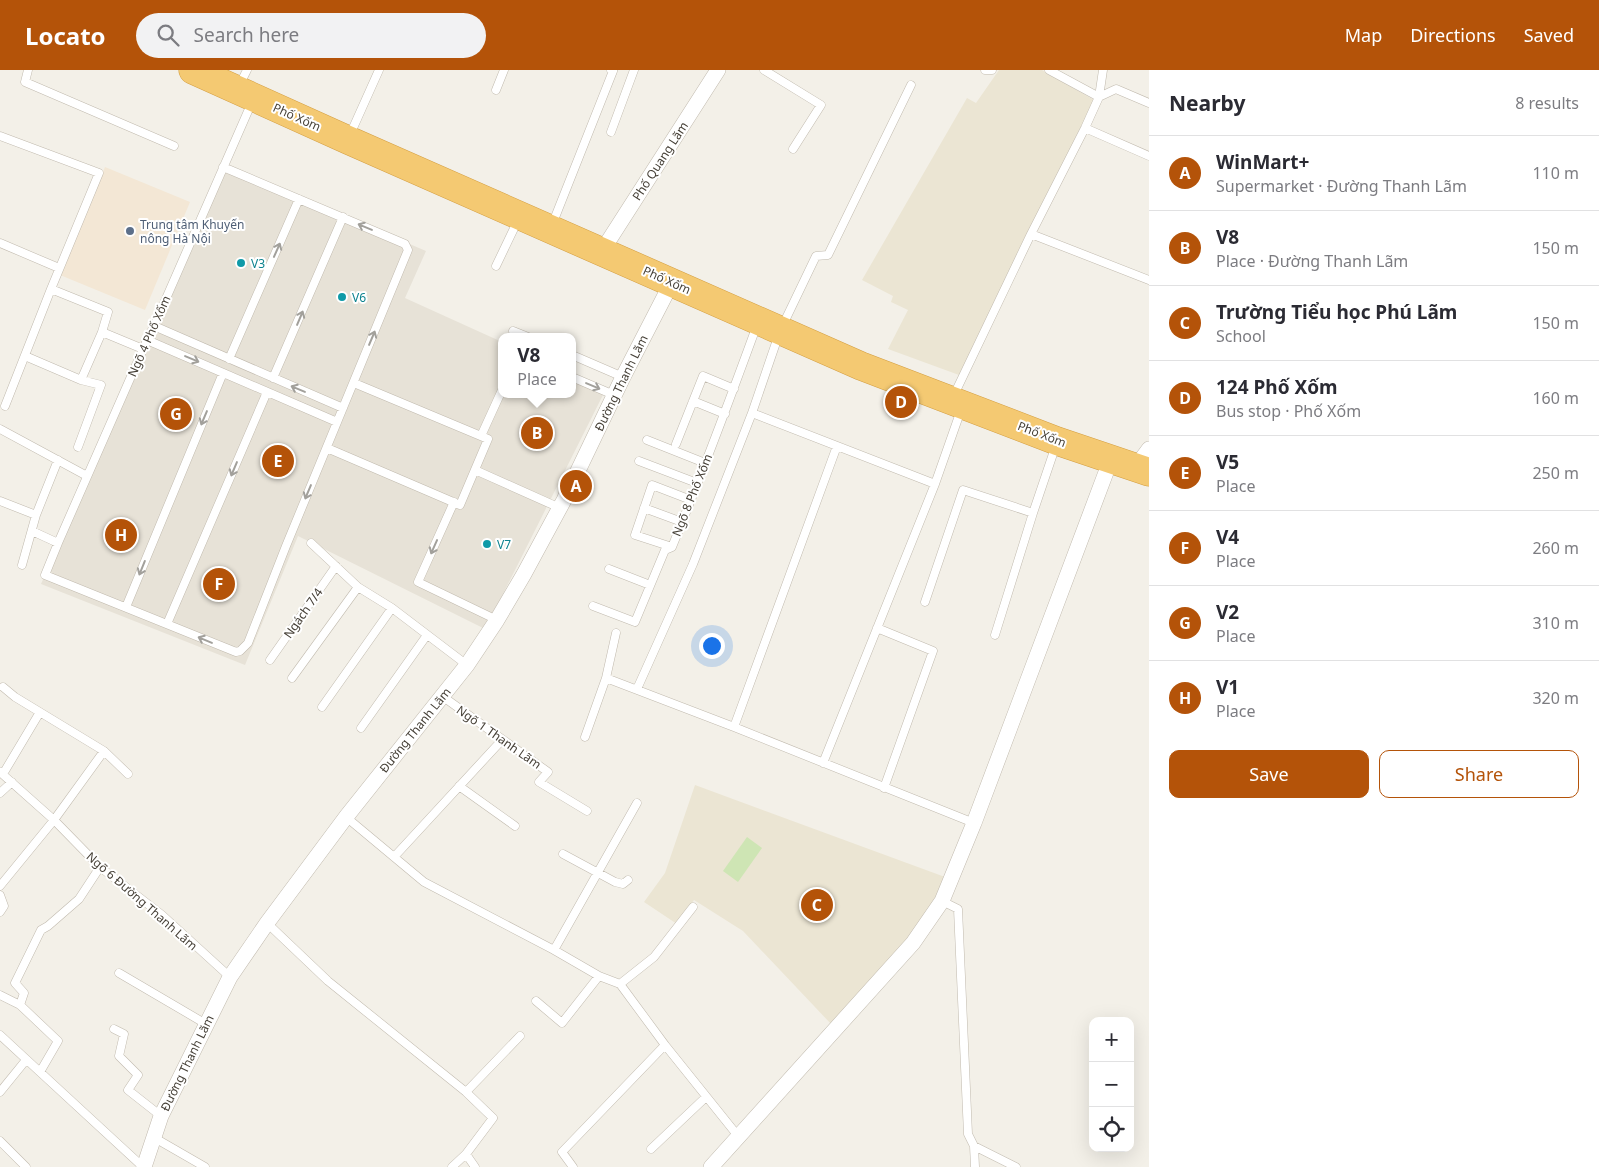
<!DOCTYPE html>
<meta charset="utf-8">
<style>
:root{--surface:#fff;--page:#f2f2f3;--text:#2b2b33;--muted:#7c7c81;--line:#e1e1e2;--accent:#b45309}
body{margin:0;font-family:"Noto Sans",sans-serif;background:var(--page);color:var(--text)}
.controls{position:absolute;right:15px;bottom:15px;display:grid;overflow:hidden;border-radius:10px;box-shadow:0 5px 20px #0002}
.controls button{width:45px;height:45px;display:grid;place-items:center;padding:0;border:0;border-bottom:1px solid var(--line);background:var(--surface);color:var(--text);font:25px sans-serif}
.you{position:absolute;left:711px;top:575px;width:18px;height:18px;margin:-12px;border:4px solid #fff;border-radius:50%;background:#1a73e8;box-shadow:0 0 0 8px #1a73e833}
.badge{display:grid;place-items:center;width:32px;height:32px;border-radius:50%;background:var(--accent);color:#fff;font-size:16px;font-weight:700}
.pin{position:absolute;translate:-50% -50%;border:2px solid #fff;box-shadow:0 1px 5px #0006}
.popup{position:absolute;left:498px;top:263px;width:78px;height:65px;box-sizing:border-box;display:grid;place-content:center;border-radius:10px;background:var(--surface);filter:drop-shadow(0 1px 4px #0005);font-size:16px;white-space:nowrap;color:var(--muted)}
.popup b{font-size:19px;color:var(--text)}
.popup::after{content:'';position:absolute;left:50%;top:100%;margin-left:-10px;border:10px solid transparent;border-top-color:var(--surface)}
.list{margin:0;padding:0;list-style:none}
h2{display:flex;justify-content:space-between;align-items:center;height:65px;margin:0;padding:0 20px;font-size:21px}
h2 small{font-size:16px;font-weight:400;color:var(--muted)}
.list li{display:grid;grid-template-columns:32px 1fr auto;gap:15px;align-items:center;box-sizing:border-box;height:75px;padding:0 20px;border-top:1px solid var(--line)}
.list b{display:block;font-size:19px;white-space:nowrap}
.list p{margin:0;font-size:16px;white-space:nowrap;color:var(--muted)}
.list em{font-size:16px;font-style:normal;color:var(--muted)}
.actions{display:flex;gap:10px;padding:15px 20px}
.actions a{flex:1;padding:11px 0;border:1px solid var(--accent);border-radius:10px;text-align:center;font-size:18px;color:var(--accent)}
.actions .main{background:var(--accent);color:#fff}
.icon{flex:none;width:28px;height:28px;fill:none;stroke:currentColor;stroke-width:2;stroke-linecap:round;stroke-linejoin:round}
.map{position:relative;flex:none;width:1149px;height:1097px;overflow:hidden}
header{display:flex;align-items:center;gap:30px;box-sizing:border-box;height:70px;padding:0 25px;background:var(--accent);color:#fff}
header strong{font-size:24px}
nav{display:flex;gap:28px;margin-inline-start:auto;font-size:18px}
.search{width:350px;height:45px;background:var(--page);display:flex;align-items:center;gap:12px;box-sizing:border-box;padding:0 18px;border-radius:28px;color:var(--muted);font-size:19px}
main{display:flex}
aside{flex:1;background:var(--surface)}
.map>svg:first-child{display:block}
.residential{fill:#e7e2d7}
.commercial{fill:#f3e7d5}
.education{fill:#ebe5d3}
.garden{fill:#cee5b4}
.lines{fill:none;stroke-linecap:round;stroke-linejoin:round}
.lane-casing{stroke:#c1baae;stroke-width:9}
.street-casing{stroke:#c1baae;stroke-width:16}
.highway-casing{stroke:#d39e42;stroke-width:29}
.lane{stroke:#fff;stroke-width:8}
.street{stroke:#fff;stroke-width:15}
.highway{stroke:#f4c972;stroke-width:28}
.oneway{stroke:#a2a09b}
.service-dot{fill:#5c6f8a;stroke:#fff;stroke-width:2}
.culture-dot{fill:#0f9aa8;stroke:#fff;stroke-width:2}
.labels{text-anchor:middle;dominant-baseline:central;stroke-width:4;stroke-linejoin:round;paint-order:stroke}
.street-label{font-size:12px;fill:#464037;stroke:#fff}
.service-label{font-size:12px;fill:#4e5e75;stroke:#fff;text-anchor:start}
.culture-label{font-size:12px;fill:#0d838f;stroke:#fff;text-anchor:start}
</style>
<header>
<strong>Locato</strong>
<div class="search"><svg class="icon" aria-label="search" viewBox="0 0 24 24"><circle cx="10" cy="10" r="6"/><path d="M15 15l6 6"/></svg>Search here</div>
<nav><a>Map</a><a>Directions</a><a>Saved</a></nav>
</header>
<main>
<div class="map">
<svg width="1149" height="1097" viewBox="0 0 1149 1097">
<rect width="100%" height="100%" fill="#f3f0e8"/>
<path class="residential" d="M227,96L426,181L405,228L502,272V324H572V304L606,319L500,530L483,558L298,466L245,595L41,514Z"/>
<path class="commercial" d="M105,97L190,132L145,240L60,205Z"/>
<path class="education" d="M999,0H1042L1094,30L959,305L888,279L908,240L891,232L893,226L862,210L967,28L976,33Z
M695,715L945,807L935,829L920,858L832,955L743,861L694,830L677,854L644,832L665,803Z"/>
<path class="garden" d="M747,767L762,778L738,812L723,801Z"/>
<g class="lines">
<defs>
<path id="lane" d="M28,0L25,12L174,76
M764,0L821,35L793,79
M985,0H992
M1049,0L1099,27
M239,16L247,0
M496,20L504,0
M1099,27L1116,19L1149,33
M1085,58L1149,86
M611,62L634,0
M0,66L99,103L51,219
M349,67L379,0
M223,97L405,174L408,180L286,476L248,573L240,581L236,582L45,505L58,473L147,270L154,256L252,32
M552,155L613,1L611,0
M1031,164L1149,210
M0,173L59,198
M496,196L518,150
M154,256L343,338
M513,261L528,267
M147,270L337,352
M572,285L623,307
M25,286L81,310
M229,289L299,129
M572,307L614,325
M273,308L343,147
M954,325L1031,164L1085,58L1099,27L1103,0
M693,331L725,344
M5,336L51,219L108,242L102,262L143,279
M752,343L935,414
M0,359L87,406
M481,366L502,320
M647,370L705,393
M676,374L703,306L734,319
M78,377L101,315L81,310L102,262
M327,378L460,435L488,369L354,313
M639,391L697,413
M475,400L560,438
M0,431L36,445
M454,432L418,512L497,550
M644,438L682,452
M32,461L58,473
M311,473L358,517L392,538L467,595
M672,477L635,465L652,415L691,430
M22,495L36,445L58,390
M609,499L650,515
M925,532L963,420L1033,443L1056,375
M593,536L635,552L665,480L672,477C702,404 730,329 757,255
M126,537L223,303
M167,554L267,322
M877,558L933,581L884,718
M616,563L606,608L734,657L974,753
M995,565L1033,443
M270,590L336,496
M292,608L358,517
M3,617L15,627L104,681
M637,619L693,494L752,343L780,261L816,186L828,185L911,15
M442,626L548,702L539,712L587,741
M322,637L392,538
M734,657L837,376
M361,658L427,565
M585,667L606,608
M823,693L935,414L961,340
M0,702L54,750L100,797L162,845L230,907
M3,704L40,642
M459,716L515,756
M0,723L12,712
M346,747L424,812L554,880L599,906L620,914L665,975L562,1082L573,1097
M563,784L615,812L623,814L628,810
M394,787L502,670
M0,816L54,750L104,681L128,704
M0,825L4,836L0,842
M942,831L958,839L968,1064L974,1076L975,1097
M267,853L328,911L466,1022L493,1048L466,1084L452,1097
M554,880L637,733
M119,903L206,954
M620,914L654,887L693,837
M0,925L20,935L58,971L40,1002L143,1097
M536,931L562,953L599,906
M20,935L24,923L15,913L41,860L48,856L79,829L100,797
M114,959L124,964L119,986L138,1005L128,1020L161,1046
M0,965L40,1002
M665,975L738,1066
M0,1022L26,990
M466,1022L520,966
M153,1067L205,1097
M0,1071L26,1097
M974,1076L1016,1097
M651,1079L706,1027
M466,1084L475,1097"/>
<path id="street" d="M602,181L718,0
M1135,398L1149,379
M144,1097L161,1046L230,907L267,853L346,747L467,595L497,550L524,504L564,430L623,307L672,212
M711,1097L913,873L942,831L974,753L1111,389"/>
<path id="highway" d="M193,0L348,70L861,296L1057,371L1149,402"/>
</defs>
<use href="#lane" class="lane-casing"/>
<use href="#street" class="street-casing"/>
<use href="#highway" class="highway-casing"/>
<use href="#lane" class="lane"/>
<use href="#street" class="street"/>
<use href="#highway" class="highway"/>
</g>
<defs><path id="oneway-shaft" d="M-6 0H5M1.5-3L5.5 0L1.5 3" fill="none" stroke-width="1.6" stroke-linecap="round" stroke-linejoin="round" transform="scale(1.25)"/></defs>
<g class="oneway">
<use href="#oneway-shaft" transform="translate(365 157) rotate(-157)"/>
<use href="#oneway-shaft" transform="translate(277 180) rotate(-66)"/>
<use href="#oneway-shaft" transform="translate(300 248) rotate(-67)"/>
<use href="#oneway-shaft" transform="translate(372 268) rotate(-67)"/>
<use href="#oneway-shaft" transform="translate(192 289) rotate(23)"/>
<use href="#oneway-shaft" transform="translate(593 316) rotate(23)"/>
<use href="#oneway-shaft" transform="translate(298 319) rotate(-157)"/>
<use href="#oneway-shaft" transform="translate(204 348) rotate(113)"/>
<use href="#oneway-shaft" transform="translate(234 399) rotate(113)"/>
<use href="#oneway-shaft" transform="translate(308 422) rotate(113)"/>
<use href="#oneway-shaft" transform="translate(434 477) rotate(114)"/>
<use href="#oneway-shaft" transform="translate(142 498) rotate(112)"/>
<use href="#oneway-shaft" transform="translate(205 570) rotate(-157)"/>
</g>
<circle class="service-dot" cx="130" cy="161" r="5"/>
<g class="culture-dot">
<circle cx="241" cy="193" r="5"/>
<circle cx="342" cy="227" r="5"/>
<circle cx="487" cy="474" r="5"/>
</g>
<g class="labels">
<g class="street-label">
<text transform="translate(297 47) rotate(24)">Phố Xốm</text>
<text transform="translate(660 91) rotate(-57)">Phố Quang Lãm</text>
<text transform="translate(667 210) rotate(24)">Phố Xốm</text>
<text transform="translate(149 266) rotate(-66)">Ngõ 4 Phố Xốm</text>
<text transform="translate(621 313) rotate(-64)">Đường Thanh Lãm</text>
<text transform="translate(1042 364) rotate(21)">Phố Xốm</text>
<text transform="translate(692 425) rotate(-68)">Ngõ 8 Phố Xốm</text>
<text transform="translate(303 543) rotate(-55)">Ngách 7/4</text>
<text transform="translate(415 660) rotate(-51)">Đường Thanh Lãm</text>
<text transform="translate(499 667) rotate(35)">Ngõ 1 Thanh Lãm</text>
<text transform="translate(142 831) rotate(41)">Ngõ 6 Đường Thanh Lãm</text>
<text transform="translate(187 993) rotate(-64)">Đường Thanh Lãm</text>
</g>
<g class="service-label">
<text x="140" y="154">Trung tâm Khuyến<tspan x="140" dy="14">nông Hà Nội</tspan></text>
</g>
<g class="culture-label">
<text x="251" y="193">V3</text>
<text x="352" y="227">V6</text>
<text x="497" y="474">V7</text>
</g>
</g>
</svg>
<div class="controls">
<button>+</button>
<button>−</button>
<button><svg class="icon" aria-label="locate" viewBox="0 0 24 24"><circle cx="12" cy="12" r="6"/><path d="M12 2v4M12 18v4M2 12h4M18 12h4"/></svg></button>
</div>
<div class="you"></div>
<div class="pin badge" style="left:576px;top:416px">A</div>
<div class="pin badge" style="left:537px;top:363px">B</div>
<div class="popup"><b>V8</b>Place</div>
<div class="pin badge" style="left:817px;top:835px">C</div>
<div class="pin badge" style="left:901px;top:332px">D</div>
<div class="pin badge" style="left:278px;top:391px">E</div>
<div class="pin badge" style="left:219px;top:514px">F</div>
<div class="pin badge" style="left:176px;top:344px">G</div>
<div class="pin badge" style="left:121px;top:465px">H</div>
</div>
<aside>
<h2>Nearby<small>8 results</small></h2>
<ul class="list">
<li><span class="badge">A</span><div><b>WinMart+</b><p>Supermarket · Đường Thanh Lãm</p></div><em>110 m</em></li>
<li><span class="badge">B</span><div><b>V8</b><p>Place · Đường Thanh Lãm</p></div><em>150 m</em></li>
<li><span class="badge">C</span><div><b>Trường Tiểu học Phú Lãm</b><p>School</p></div><em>150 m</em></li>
<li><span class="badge">D</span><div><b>124 Phố Xốm</b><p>Bus stop · Phố Xốm</p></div><em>160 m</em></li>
<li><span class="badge">E</span><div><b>V5</b><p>Place</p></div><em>250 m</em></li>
<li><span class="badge">F</span><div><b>V4</b><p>Place</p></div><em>260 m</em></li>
<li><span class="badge">G</span><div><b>V2</b><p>Place</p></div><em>310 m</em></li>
<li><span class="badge">H</span><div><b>V1</b><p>Place</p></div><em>320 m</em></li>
</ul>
<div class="actions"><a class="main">Save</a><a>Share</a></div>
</aside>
</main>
